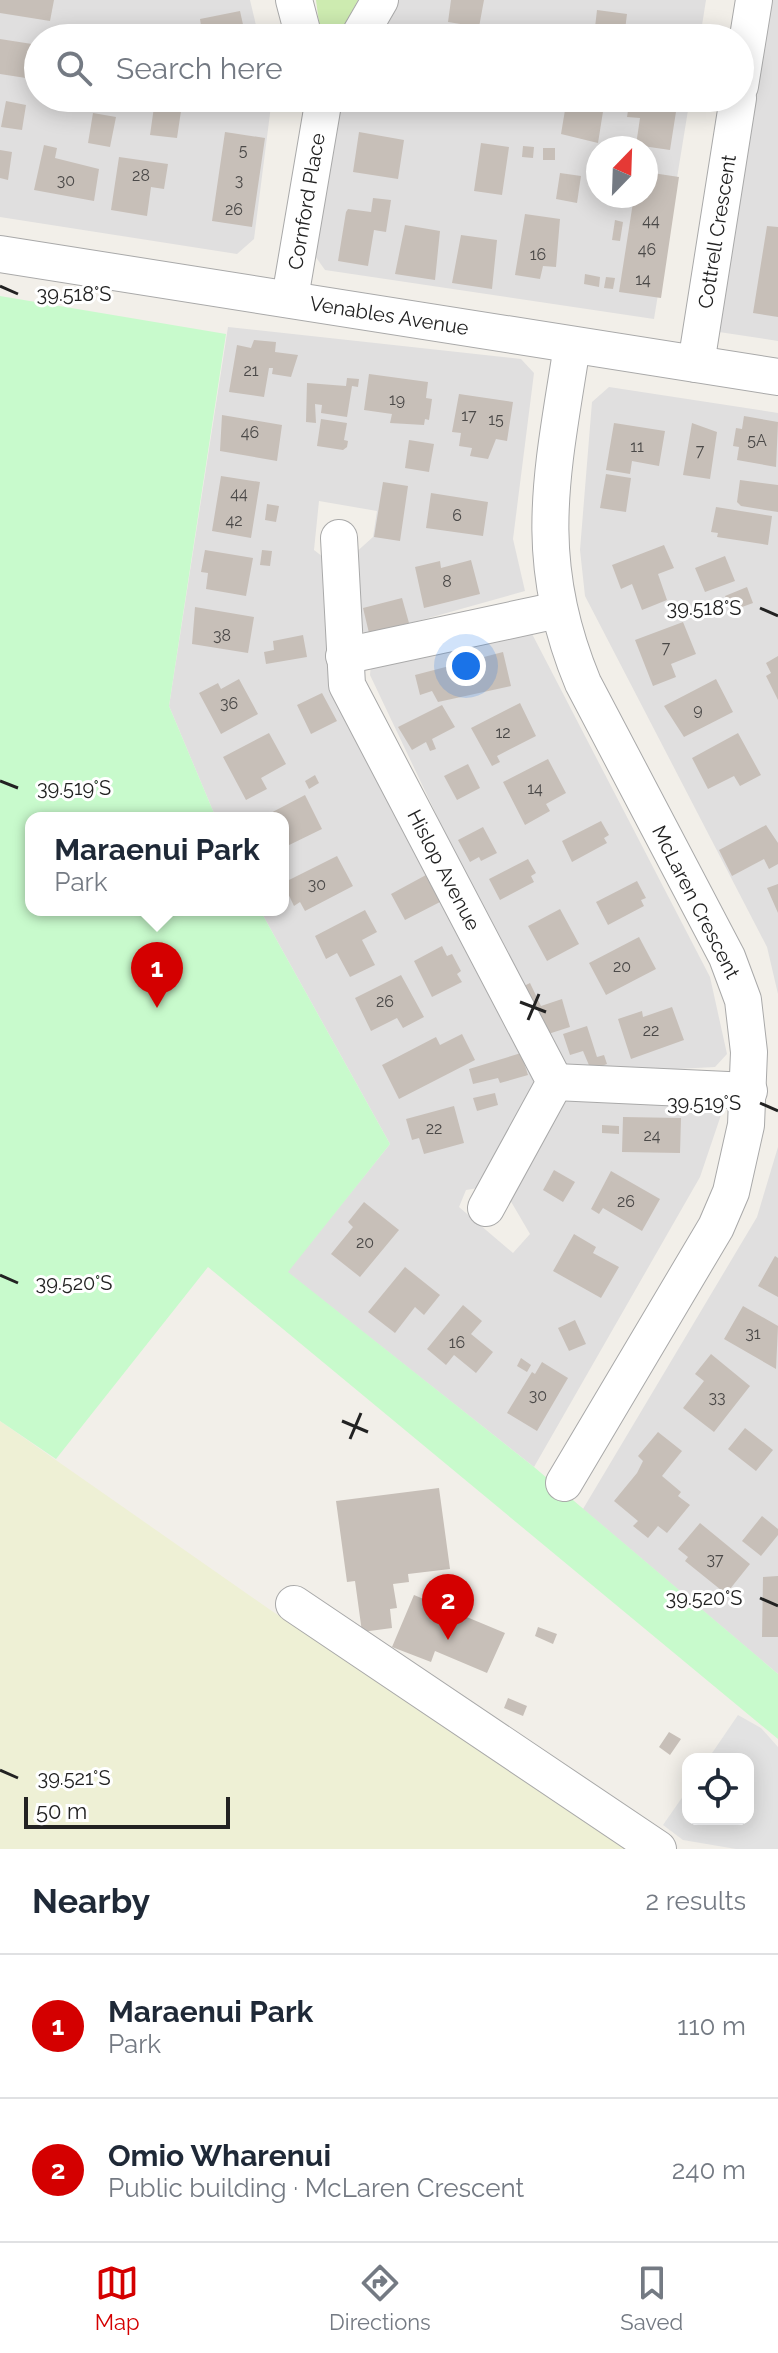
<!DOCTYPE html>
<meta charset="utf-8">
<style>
:root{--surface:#fff;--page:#f6f6f7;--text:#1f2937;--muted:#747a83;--line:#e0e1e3;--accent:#d40000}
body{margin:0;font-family:Raleway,sans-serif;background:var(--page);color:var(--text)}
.controls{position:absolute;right:24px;bottom:24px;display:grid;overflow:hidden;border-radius:16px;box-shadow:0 4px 20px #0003}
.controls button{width:72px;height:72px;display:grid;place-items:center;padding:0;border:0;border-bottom:2px solid var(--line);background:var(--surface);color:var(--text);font:40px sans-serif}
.compass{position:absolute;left:586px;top:136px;width:72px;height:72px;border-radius:50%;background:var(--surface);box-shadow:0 4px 20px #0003;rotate:23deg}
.scale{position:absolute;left:24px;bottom:20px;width:206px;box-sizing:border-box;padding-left:8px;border:4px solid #222;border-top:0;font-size:22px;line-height:28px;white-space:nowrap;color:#222;-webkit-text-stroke:6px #fff;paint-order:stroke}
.you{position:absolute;left:466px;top:666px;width:28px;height:28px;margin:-20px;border:6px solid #fff;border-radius:50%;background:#1a73e8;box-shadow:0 0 0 12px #1a73e833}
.badge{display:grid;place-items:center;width:52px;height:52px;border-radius:50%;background:var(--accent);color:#fff;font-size:26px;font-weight:700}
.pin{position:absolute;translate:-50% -66px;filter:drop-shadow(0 2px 4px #0008)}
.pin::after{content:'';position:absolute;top:42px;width:28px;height:24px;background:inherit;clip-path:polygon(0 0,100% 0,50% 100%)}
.popup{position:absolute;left:25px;top:812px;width:264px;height:104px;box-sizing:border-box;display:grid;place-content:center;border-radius:16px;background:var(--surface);filter:drop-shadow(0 2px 6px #0005);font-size:26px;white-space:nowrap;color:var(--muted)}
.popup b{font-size:30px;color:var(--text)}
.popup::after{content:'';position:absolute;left:50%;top:100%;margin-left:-16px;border:16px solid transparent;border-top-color:var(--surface)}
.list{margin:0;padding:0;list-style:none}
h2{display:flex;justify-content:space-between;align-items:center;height:104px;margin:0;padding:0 32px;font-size:34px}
h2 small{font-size:26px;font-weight:400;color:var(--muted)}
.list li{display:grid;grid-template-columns:52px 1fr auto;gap:24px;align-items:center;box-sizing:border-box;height:144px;padding:0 32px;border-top:2px solid var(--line)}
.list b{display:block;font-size:30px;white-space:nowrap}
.list p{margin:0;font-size:26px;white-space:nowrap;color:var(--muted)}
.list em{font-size:26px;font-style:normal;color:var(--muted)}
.icon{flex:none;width:44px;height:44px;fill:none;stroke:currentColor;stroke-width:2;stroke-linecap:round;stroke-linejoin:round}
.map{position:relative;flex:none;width:778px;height:1849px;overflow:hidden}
.search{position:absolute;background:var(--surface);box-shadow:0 4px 20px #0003;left:24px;right:24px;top:24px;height:88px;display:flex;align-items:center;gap:20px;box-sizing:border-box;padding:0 28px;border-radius:44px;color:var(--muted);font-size:30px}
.sheet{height:392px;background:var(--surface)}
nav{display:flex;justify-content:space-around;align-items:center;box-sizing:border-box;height:112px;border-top:2px solid var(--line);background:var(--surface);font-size:22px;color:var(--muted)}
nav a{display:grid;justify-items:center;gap:4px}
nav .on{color:var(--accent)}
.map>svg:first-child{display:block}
.residential{fill:#e0dfdf;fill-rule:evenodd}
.farmland{fill:#eef0d5}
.grass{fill:#cdebb0}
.park{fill:#c8facc}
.parking{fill:#e2e2e2}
.building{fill:#c7bfb8}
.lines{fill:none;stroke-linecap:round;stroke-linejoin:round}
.minor-casing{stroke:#a9a9a9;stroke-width:38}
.minor{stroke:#fff;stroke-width:36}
.ticks{fill:none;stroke:#222;stroke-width:3}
.labels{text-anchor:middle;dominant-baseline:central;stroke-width:6;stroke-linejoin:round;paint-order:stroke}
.number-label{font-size:16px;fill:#4b4948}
.street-label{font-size:20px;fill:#222;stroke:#fff}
.ticks-label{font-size:20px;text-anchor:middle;fill:#222;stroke:#fff;stroke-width:6;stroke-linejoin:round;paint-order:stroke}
</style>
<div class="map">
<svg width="778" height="1849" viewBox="0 0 778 1849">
<rect width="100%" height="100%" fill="#f2efe9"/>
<path class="residential" d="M0,0H250L259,38H38V98H272L254,239L237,254L0,217Z
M396,0H706L700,38H374Z
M769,0H778V341L719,332Z
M339,98H690L654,319L325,270L308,246ZM598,148H646V196H598Z
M228,327L521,359L534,373L513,539L525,591L368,635L356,626L353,555L373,537L377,511L319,501L314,550L327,560L335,683L534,1066L535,1090L484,1187L466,1190L459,1207L513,1253L530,1234L506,1193L556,1108L578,1094L707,1102L722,1112L700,1177L534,1467L287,1272L390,1144L260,910H283V818H216L169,706Z
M609,387L778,413V994L767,947L585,596L580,550L592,402Z
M530,630L710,977L727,1054L715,1067L560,1075L370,675L371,664Z
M778,1147V1674L583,1509L757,1217Z"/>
<path class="farmland" d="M0,1421L269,1609L629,1849H0Z"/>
<path class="grass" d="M316,0H358L339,38H321Z"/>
<path class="park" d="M0,296L226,334L169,706L216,818H31V910H260L390,1144L288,1272L534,1467L778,1674V1739L208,1267L56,1459L0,1421Z"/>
<path class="parking" d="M738,1715L761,1728L778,1747V1849H736L683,1840L663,1825L688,1789V1819H748V1759H708Z"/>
<path class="building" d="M0,0H54L50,21L0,13Z
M451,0H484L479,27L448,22Z
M597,10L627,14L624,38L594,36Z
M240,11L246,38H203L200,19Z
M646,25L684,31L682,38H644Z
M0,39L32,44L26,78L0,74Z
M484,98H524L522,111L482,105Z
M567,98L605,99L598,143L561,134Z
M630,98L678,99L670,150L636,145L640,118L627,117Z
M6,101L26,105L22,130L1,127Z
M154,107L181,111L177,138L150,135Z
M93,113L116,117L110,147L88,143Z
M225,132L265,138L252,227L212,221Z
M359,132L404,140L398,179L353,172Z
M481,143L509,147L502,195L474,191Z
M44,145L57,148L55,158L99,169L94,201L34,190Z
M523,146L534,147L533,158L522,157Z
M543,148H555V160H543Z
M0,150L12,152L8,180L0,178Z
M119,157L168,164L164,189L151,187L147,216L111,210Z
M646,172L679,177L661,298L619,292L634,196H646Z
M560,173L581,176L577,203L556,199Z
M373,198L391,200L386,232L374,230L368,266L338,261L346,212L348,209L371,212Z
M525,214L560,219L556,267L543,266L540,279L515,275Z
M615,220L623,222L620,241L612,240Z
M405,225L440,231L435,280L395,274Z
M767,226L778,227V317L753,313Z
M461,235L497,240L492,289L452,283Z
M585,274L600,277L599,287L584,284Z
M606,277L615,278L613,289L604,288Z
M254,340L276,342L275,352L298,355L291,377L272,374L273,368H269L264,397L229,392L237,345L251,348Z
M369,374L428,382L426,398L432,399L429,420L425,419L424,425L390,423L392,414L364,410Z
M347,378L359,379L358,387L352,386L347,417L321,413L322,405L315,404L316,423L306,422L307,383L346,386Z
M459,394L513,402L507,441L496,439L488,459L470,456L472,448L459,446L461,433L452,432Z
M222,415L282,425L277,461L220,451Z
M744,416L778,422L776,467L737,460L739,447L733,446L736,428L742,429Z
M321,419L347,423L344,440L348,441L347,447L343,450L317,446Z
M614,423L665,431L659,466L632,461L630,474L606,470Z
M692,423L717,432L710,479L683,475Z
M409,440L434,444L429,472L405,468Z
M606,474L631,478L626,512L600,508Z
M221,476L260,482L251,538L212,531Z
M740,480L778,485V512L741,506L737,502Z
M383,482L408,486L400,541L374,537Z
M431,493L488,502L483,536L426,528Z
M267,504L279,506L276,522L265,520Z
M716,507L772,516L768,545L717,537L718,533L711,532Z
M664,545L674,568L658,574L667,600L642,610L632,584L621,589L612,565Z
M205,550L253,558L246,596L206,589L208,573L201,572Z
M262,550L272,551L270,566L260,565Z
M725,556L735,581L705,592L695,568Z
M471,560L480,594L424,608L415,567L440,561L441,568Z
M747,587L753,603L731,611L725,596Z
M402,598L409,623L369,633L363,608Z
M195,607L254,617L248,653L192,644Z
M683,622L696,654L671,664L676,677L653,686L635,640Z
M303,635L307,657L266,664L264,652L274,650L273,641Z
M503,652L511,686L438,702L432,691L420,695L415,675Z
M778,656V700L766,676L771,673L766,663Z
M239,679L258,714L221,734L199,693L218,683L221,689Z
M716,679L733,712L684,737L664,706Z
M322,693L337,721L311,734L297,705Z
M520,703L536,736L497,756L500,762L492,766L471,728Z
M442,705L455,727L432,739L436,749L430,751L426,742L412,750L398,727Z
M269,733L286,764L261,778L267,789L246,800L223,757Z
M738,733L761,775L740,786L734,776L708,789L692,758Z
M548,759L566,793L546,804L550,811L525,825L503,782Z
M468,764L480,788L457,800L444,776Z
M315,775L319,783L309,789L305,781Z
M305,795L322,829L283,848V818H261Z
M601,821L609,835L604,838L607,843L572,862L562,841Z
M766,825L778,843V864L769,869L764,859L732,876L719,850Z
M483,827L497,853L481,861L479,857L470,862L458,840Z
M337,856L353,886L305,911L300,902L294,906L283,883Z
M528,859L536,873L531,876L534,882L500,900L489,879Z
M426,875L440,902L405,920L391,894Z
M637,881L646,898L641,900L644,906L608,925L596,902Z
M778,884V913L767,888Z
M560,909L579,944L547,961L528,926Z
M365,910L377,932L362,940L375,965L350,977L337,953L326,959L315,936Z
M639,937L656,969L606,995L589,963Z
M442,946L447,956L452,954L461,971L457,974L462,982L432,997L414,961Z
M401,975L424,1017L403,1028L397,1018L371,1031L355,998Z
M530,983L541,1006L562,999L570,1027L545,1035L520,988Z
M672,1007L684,1040L631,1059L618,1019L642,1011L643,1017Z
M587,1026L597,1057L604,1055L607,1064L591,1070L583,1051L570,1055L563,1034Z
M462,1034L475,1060L399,1099L382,1065L436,1037L440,1045Z
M521,1053L528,1075L500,1083L498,1078L473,1084L469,1069Z
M495,1093L498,1105L477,1111L473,1098Z
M454,1106L464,1143L424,1154L419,1138L412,1140L406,1119Z
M623,1117L681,1118L680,1153L622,1152Z
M602,1125L619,1126V1134L602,1133Z
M554,1170L575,1182L563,1202L543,1190Z
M611,1171L660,1199L642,1231L603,1208L599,1214L591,1209Z
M364,1202L399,1230L360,1277L331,1254L353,1227L348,1222Z
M574,1234L596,1247L593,1253L619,1267L601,1298L553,1271Z
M775,1256L778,1258V1297L758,1286Z
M405,1267L440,1295L424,1315L415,1307L395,1333L368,1312Z
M463,1305L482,1321L471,1334L493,1352L476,1373L454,1355L446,1365L427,1349Z
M743,1306L778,1326L776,1369L724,1339Z
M575,1320L586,1344L569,1351L558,1328Z
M711,1354L750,1386L714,1432L683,1408L704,1381L695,1374Z
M521,1358L531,1365L527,1372L517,1366Z
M542,1362L568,1378L537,1431L507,1413L532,1372L535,1374Z
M745,1428L773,1450L756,1471L728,1449Z
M658,1432L682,1451L662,1476L681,1492L678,1496L690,1505L667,1533L658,1526L648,1538L633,1526L638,1521L614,1501L637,1473L643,1461L638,1456Z
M439,1488L450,1569L408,1574L409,1582L393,1584L397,1608L390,1609L392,1628L362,1632L355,1581L347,1582L336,1501Z
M762,1516L778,1529V1535L761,1556L742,1541Z
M700,1523L750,1564L726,1594L685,1561L688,1557L678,1549Z
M778,1576V1637H762L763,1577Z
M414,1595L505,1633L487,1673L435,1651L431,1662L392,1647Z
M538,1627L557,1634L553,1644L535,1636Z
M508,1698L527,1706L523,1716L504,1708Z
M669,1732L681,1739L670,1755L659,1747Z"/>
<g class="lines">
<defs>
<g id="minor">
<path d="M294,0L304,38"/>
<path d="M358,38L380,0"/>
<path d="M740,86L754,0"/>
<path id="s1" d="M0,254L778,377"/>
<path id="s2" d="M290,298L324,98"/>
<path id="s3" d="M696,364L738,98"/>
<path id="s4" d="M339,538L347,685L555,1082L486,1208"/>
<path d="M344,656L558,610"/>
<path d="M555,1082L749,1091"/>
<path d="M564,1483L716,1227L731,1192L746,1125L749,1052L743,1000L727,957L583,683C531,558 552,474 572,346"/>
<path d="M294,1604L658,1849"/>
</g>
</defs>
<use href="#minor" class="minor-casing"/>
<use href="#minor" class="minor"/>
</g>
<path class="ticks" d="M0,286L18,294M760,608L778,616M0,781L18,788M520,1002L546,1012M528,1020L539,994M760,1103L778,1111M0,1275L18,1283M342,1421L368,1432M350,1439L361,1413M760,1598L778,1606M0,1770L18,1778"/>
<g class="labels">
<g class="number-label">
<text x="243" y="150">5</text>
<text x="141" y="175">28</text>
<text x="66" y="180">30</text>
<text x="239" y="180">3</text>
<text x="234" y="209">26</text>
<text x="651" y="220">44</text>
<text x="647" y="249">46</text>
<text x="538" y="254">16</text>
<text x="643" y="279">14</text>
<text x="251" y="370">21</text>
<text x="397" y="399">19</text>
<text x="469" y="415">17</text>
<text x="496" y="419">15</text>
<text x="250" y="432">46</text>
<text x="757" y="440">5A</text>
<text x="637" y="446">11</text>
<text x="700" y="450">7</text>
<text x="239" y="493">44</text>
<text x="457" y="515">6</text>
<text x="234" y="520">42</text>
<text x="447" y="581">8</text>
<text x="222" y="635">38</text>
<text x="666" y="647">7</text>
<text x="229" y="703">36</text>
<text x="698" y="709">9</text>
<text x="503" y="732">12</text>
<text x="535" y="788">14</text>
<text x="317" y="884">30</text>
<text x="622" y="966">20</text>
<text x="385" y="1001">26</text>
<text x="651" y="1030">22</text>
<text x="434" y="1128">22</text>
<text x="652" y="1135">24</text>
<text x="626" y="1201">26</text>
<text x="365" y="1242">20</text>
<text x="753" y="1333">31</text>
<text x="457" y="1342">16</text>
<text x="538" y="1395">30</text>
<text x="717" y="1397">33</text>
<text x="715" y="1559">37</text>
</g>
<g class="street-label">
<text stroke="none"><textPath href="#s2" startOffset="98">Cornford Place</textPath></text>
<text stroke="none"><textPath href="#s3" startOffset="134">Cottrell Crescent</textPath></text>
<text stroke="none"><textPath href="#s1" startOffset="394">Venables Avenue</textPath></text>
<text stroke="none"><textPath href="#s4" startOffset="356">Hislop Avenue</textPath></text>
<text transform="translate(696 902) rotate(63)">McLaren Crescent</text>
</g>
</g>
<g class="ticks-label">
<text x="74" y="301">39.518°S</text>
<text x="704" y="615">39.518°S</text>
<text x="74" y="795">39.519°S</text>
<text x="704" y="1110">39.519°S</text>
<text x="74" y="1290">39.520°S</text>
<text x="704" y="1605">39.520°S</text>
<text x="74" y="1785">39.521°S</text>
</g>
</svg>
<div class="controls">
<button><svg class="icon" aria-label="locate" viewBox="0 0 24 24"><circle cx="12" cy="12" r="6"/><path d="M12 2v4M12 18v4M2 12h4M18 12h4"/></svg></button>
</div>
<svg class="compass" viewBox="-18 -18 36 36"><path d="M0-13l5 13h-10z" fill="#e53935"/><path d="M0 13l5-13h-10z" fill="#747a83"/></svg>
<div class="scale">50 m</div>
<div class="you"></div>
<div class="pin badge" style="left:157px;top:1008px">1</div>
<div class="popup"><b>Maraenui Park</b>Park</div>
<div class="pin badge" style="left:448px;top:1640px">2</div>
<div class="search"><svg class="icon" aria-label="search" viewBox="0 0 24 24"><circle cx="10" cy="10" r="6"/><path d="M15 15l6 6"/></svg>Search here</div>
</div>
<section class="sheet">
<h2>Nearby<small>2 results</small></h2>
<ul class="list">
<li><span class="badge">1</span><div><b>Maraenui Park</b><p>Park</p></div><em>110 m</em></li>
<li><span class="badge">2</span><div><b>Omio Wharenui</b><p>Public building · McLaren Crescent</p></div><em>240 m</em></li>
</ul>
</section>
<nav>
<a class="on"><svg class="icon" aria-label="map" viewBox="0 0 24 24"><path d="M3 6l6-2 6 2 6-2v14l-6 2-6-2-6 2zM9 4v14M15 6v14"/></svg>Map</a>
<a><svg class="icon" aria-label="directions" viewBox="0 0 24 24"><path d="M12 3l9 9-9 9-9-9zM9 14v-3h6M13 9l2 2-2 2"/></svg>Directions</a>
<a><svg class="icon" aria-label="saved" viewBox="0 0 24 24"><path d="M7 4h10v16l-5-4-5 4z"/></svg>Saved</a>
</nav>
